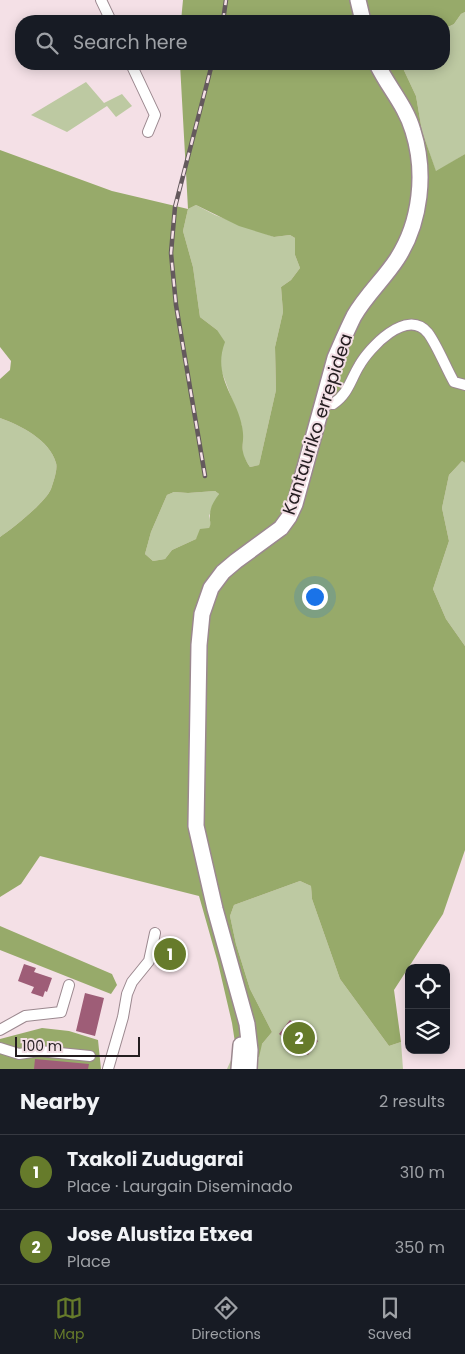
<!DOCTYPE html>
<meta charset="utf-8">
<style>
:root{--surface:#171b24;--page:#20242c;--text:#f1f3f6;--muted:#9ea1a6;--line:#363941;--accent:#667b2b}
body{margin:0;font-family:Poppins,sans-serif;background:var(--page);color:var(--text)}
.controls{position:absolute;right:15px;bottom:15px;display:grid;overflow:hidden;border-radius:10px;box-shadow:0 2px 12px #0003}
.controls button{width:45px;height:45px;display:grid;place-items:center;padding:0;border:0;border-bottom:1px solid var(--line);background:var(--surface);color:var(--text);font:25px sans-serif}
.scale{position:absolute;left:15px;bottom:12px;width:125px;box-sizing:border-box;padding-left:5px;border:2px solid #241d20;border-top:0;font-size:14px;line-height:18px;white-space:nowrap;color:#241d20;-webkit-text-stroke:4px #f4e0e6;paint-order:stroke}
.you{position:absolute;left:314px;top:596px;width:18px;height:18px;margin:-12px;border:4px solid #fff;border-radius:50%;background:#1a73e8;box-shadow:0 0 0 8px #1a73e833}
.badge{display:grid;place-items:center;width:32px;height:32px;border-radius:50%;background:var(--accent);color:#fff;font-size:16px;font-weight:700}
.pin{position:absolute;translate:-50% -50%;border:2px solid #fff;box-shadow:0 1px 5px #0006}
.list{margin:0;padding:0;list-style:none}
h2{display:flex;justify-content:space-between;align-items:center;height:65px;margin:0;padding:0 20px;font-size:21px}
h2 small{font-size:16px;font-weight:400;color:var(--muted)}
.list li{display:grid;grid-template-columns:32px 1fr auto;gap:15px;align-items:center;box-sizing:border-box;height:75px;padding:0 20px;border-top:1px solid var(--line)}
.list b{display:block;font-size:19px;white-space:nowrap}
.list p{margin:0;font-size:16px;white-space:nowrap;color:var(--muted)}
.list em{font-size:16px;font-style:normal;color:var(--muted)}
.icon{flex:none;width:28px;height:28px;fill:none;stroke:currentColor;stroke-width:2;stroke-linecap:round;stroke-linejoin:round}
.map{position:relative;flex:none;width:465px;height:1069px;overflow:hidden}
.search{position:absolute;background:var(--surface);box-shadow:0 2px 12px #0003;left:15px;right:15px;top:15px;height:55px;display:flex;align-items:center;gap:12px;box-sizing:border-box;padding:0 18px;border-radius:20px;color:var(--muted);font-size:19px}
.sheet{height:215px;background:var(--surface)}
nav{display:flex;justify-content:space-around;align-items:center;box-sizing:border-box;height:70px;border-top:1px solid var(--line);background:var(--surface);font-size:14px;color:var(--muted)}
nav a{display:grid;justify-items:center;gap:2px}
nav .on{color:var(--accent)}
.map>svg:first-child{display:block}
.green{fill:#bdc9a2}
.forest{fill:#97aa6a;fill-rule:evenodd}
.building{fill:#9e5d77}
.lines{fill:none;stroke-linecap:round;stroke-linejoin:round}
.minor-casing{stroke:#9b888f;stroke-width:12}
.highway-casing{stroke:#9b888f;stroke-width:18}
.minor{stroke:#fff;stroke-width:10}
.highway{stroke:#fff;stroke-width:15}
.rail-casing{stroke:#64595d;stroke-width:4.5}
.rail{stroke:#f4e0e6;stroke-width:2.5;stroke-dasharray:8;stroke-linecap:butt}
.labels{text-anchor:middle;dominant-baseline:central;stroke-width:4;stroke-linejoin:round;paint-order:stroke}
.street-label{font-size:18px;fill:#241d20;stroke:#f4e0e6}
</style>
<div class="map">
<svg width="465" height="1069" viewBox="0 0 465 1069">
<rect width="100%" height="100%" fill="#f4e0e6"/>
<path class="green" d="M465,12V154L436,172L422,131L416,96L401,64H444V29L454,24L461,14Z
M86,82L104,103L122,94L132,106L116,117L107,106L67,132L31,115Z
M196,205L215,215L274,237L290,235L295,238V255L300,268L291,280L281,287L283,312L275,347L276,390L259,465L250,467L243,456L242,426L220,367V353L217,330L200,317L193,267L183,231L188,209Z
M0,418C20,425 50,440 56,463C58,469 53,483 51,489C45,503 13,528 0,537Z
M462,461L465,463V646L446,619L433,589L449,541L442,508L449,475Z
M215,491L219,494L209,516L211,524L209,529L196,539L172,550L165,559L153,561L145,554L151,532L167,495L174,492L188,493Z
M300,881L311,886L312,899L340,979L389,1046L401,1042L403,1069H227L236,1049L262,1044L272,1032L250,989L236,944L230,916L234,905Z"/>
<path class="forest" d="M183,0H465V12L461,14L454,24L444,29V21H181Z
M180,64H401L416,96L422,131L436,171L465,154V463L462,461L449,475L442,508L449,541L433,589L446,619L465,646V850L443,914L394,990L401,1042L389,1046L340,979L312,899L311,886L300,881L234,905L230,916L236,944L250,989L272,1032L262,1044L259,1057L246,1059L236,1049L232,1023L218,963L199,896L40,856L21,884L0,897V537C13,528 45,503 51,489C53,483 58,469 56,463C50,440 20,425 0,418V379L10,370L11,361L0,347V150L112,191L188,209ZM196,205L239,226L274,237L290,235L295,238V255L300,268L291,280L281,287L283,312L275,347L276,390L259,465L250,467C237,448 246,445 242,426C236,396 212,376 225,342L217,330L200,317L193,267L183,231L188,209ZM215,491L219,494C214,501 210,507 210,515C209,521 212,523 209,528L200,529L196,539L172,550L165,559L153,561L145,554L151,532L167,495L174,492L188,493Z
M0,926L112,974L117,985L111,994L0,950Z
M42,1028L69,1031L98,1040L101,1069H0V1039Z"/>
<path class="building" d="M160,946L182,949L180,962L158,959Z
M24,964L36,968L34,972L52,978L47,992L45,991L43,997L31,993L34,987L18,981Z
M85,993L104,998L95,1036L76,1031Z
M290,1020L318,1041L308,1055L279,1034Z
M35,1059L89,1064L88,1069H34Z"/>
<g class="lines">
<defs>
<path id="minor" d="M101,0L111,21
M131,64L155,115L148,132
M323,403L333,404C348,394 350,381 359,366C369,348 407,307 428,333C437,345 446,368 454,382L465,385
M0,1030L25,1016L61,1012L69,985
M0,1048L19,1054L39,1051L90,1056
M108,1069L123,1017L127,994L132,982L149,961L155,933"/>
<path id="highway" d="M358,0L363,21
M239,1069L241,1045
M249,1069L250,1050L247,1024L215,909L196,826L199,645L202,614L211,588L223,572L236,561L281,528L289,517L295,504L335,358C341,344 347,330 354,316C366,295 384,279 397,259C421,222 426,172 413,131C406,106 388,87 377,64"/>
</defs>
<use href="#minor" class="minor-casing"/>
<use href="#highway" class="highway-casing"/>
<use href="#minor" class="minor"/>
<use href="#highway" class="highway"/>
<defs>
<path id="rail" d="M223,21L226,0
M205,476L176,305L171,253L175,207L212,64"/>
</defs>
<use href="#rail" class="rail-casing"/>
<use href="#rail" class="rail"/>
</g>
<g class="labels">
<g class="street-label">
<text transform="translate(317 424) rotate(-72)">Kantauriko errepidea</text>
</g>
</g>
</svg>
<div class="controls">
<button><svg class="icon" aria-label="locate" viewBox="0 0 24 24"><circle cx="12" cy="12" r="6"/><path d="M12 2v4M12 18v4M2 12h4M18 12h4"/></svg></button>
<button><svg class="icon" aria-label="layers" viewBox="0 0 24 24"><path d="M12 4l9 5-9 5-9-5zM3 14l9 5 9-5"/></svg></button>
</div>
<div class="scale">100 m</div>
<div class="you"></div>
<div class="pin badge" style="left:170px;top:954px">1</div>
<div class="pin badge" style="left:299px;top:1038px">2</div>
<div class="search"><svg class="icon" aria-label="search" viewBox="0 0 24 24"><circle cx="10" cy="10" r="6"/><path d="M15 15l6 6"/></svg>Search here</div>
</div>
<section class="sheet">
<h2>Nearby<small>2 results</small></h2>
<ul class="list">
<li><span class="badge">1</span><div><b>Txakoli Zudugarai</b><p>Place · Laurgain Diseminado</p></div><em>310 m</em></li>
<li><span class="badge">2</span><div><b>Jose Alustiza Etxea</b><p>Place</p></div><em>350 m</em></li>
</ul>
</section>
<nav>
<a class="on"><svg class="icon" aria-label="map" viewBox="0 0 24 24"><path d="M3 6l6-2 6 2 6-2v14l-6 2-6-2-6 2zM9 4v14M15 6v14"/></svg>Map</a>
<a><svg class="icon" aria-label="directions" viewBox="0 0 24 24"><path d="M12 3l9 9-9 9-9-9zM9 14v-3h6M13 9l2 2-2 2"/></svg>Directions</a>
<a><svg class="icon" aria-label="saved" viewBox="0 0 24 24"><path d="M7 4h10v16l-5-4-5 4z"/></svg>Saved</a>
</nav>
